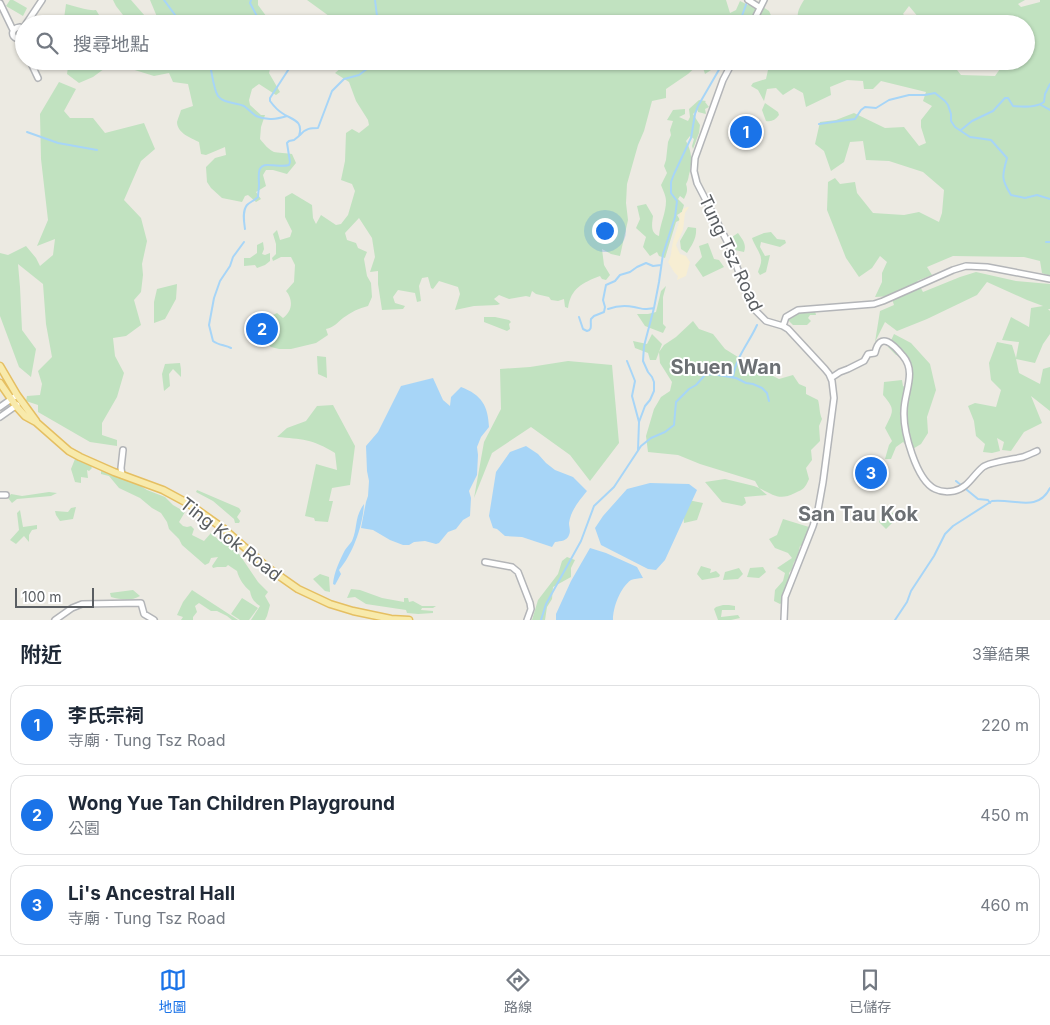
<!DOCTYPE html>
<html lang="zh-TW">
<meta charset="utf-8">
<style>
:root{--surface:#fff;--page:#f6f6f7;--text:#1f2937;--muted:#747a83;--line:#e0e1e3;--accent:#1a73e8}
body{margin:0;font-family:Inter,"Noto Sans TC",sans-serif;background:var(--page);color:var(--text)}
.scale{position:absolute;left:15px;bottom:12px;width:79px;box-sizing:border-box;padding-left:5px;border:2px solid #5a5e62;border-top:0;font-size:14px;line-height:18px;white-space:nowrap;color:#5a5e62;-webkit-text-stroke:4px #fff;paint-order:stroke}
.you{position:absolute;left:604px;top:230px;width:18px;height:18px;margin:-12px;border:4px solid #fff;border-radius:50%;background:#1a73e8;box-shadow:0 0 0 8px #1a73e833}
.badge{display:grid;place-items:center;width:32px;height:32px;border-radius:50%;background:var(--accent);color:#fff;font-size:16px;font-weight:700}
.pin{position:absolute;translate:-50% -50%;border:2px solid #fff;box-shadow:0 1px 5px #0006}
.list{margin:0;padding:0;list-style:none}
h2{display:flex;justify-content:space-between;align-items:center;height:65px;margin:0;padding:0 20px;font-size:21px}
h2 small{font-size:16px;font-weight:400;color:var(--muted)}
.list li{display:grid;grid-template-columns:32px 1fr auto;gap:15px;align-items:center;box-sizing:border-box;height:80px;margin:0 10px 10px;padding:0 10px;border:1px solid var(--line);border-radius:15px}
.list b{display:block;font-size:19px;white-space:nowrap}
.list p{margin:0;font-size:16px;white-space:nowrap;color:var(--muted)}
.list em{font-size:16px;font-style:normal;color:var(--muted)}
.icon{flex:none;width:28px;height:28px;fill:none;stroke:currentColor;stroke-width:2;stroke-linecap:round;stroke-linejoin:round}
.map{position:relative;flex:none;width:1050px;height:620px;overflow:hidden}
.search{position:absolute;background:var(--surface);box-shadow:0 1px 4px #0004;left:15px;right:15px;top:15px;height:55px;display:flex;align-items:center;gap:12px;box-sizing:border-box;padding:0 18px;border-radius:28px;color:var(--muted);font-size:19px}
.sheet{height:335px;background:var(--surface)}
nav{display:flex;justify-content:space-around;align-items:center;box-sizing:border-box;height:70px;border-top:1px solid var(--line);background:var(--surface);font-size:14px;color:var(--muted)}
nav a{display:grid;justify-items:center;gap:2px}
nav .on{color:var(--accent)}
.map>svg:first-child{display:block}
.green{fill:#c1e2c0}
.sand{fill:#f7eed3}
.water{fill:#a7d5f7}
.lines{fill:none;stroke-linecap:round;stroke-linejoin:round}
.stream{stroke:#a7d5f7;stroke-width:2}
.minor-casing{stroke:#b3b5b8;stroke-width:8}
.major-casing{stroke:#e5bf62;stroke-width:9}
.minor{stroke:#fff;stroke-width:5}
.major{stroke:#f8eaab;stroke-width:6}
.labels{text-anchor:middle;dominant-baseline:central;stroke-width:4;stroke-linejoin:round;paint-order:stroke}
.street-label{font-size:18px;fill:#5a5e62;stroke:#fff}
.quarter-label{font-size:20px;font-weight:bold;fill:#6c7074;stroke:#fff}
</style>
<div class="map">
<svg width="1050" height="620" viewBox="0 0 1050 620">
<rect width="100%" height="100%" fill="#eceae2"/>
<path class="green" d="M10,0H13L27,8L23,16L6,6Z
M113,0H131L152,24H130L116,6Z
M150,0H258V5L272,24H160Z
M307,0H726L730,13L736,10L740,1L748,5L752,0L756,2L755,12L760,15L763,7L769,11L775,24H756L757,20L750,17L746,24H340Z
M804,0H1025L1018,4L1021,7L1040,2V0H1050V276L1042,273L1040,261L1024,257L953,256L927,267L932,275L917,281L923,292L960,277L976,272L1016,281L1050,284V309H1048L1050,311V334L1043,344L1035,363L1016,359L1019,373L1040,384L1043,369L1050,367V411L1031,396L1042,423L1024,432L1011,451L1002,450L1004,442L997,438L1000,451L992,453L983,452L985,444L976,436L974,421L968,406L975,403L996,407L1001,390L991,380L989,363L997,342L1012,345L1016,358L1019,342L1002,340L1011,317L1029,327L1031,308L1043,306L1027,300L987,282L977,295L927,319L897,331L885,322L875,342L880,311L894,305L891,296L875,297L882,282V273L887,262L880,256L872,268L859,277L846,258L827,210L828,182L835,178L840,184L855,182L857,193L873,213L904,215L919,212L939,222L942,213L944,190L923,172L889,161L866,160L863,141L850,142L844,162L831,171L824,151L815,144L820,122L836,120L854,113L885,128L904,127L919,146L926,143L921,127V120L932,106L923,101L926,92L881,81L873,89H864L863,81L847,80L830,87L831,95L806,107L803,93L794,88L783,95L776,88L767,89L764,101L758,90L751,86L753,83L766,79L770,61H782L788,68L794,61H950L961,75L995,76L1002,66V61H1026V55L1029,54L1026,49V24H924L909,6L903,14L913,24H800C795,15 799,8 804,0Z
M66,4C74,6 89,11 96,10L102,20L87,24H54L53,20L64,19Z
M56,61H272L269,73L280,92L276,95L259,84L252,89L249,100L250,105L261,115H265L261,127L260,139C264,144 269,150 274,152C277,153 288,153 292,154L296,163L287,174L273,170H266L263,175L266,186L256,192L261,199L256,202L248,195L245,196L242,202L222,198L211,188L207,182L206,167L215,158L226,155L225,147L206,155L201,154L199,142C191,138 177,133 177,122C178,118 180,114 181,110L193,106L188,84L173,82L169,73L154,76L112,63L93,77L79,83L67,74L68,67L58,68Z
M349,61H718L714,68L705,74L701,62L688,74L666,89V98L652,101L644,131L638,145L627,184L626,203L628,220L620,256L611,254L602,249L604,265L610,275L606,280L602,279L600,276C582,283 571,288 568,308L565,307L564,299L558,301L551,300L549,297L536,294L532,291L530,297L526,296L509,299L499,295L494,299L500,304L497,305L474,306L455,310L460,294L458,287L439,281L433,289L431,288L428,277L422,278L419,286L421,301L417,302L415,293L398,290L393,297L395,303L405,306L403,309L382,310L378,284V271L370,272L375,257L372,238L359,218L345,233L347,240L356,243L358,248L367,252L364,259L367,276L371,283L372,297L368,306C359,308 351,312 343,318C337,323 334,327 326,329L328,335L316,343L291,349H279L271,347L265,343L268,334L265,337L255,328L254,330L252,329L248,319L254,317L260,318V320L257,324L266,318L269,321V333L272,326L271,316L277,313L283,318C293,311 293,299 286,291L294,282L295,265L291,257H281L273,261L272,258L276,254V244L273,234L277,230L280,240L290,237L292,231L285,217V197L292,193L312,205L313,218L316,224L321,215L336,225L341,224L348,215L355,191L352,184L341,180L345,161L346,133L352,129L359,133L369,125L368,120L356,101L349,82L335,73Z
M59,82L76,89L64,111L70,118H93L105,133L144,123L155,149L141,161L124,200L141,218L147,241L142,264L143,275L141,292L134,300L141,325L126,336L113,338L115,356L124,373L117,397L102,423V435L117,440V446L90,442L38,412V405L26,401L27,396L40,395L42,384L38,371L52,357L46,324L43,284L18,264L20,287L22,330L36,349L31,377L19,367L0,316V253L8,255L26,246L36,258L40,266L53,255L55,239L37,246L48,220L41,159L40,114Z
M699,100L706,101L705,102L709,107L705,109L706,114L698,112V110L693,114L700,125L699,133L693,149L692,146L694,139L690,136L686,141C692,152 692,160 690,171C688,177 689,179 686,184C688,190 687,193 684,199L680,196L678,199L684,205L682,212L677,215L680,220L676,222L665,258L659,256L657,252L650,256L643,247L646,237L636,228L640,219L637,206L646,204L653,216C652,224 650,233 659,236C660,224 666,213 666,201C666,196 663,190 661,185L667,173L664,166L666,160L668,142L671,135L670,130L673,121L667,120L673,110L685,109V114L679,117L688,121L690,117L689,109Z
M765,103L778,112L779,115C775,120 772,122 766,121L762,110Z
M688,227L696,228C697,238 692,245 687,253L681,249L680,241Z
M771,232L777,239L785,240L786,243L780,247L761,242L760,247L765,256L770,255L766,272L760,275L758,272C759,268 762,263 761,259C761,253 754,245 752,238L764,233Z
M738,233C742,239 747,244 744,252L735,250L729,241L732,237Z
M263,242L264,249L262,254L265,255L270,253V261L265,265L257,268L255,265L244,266V258H250L257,253V245Z
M708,243L714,259L719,260L724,267L703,277L695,265L702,257L699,246Z
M177,284L176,299L165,319L154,323V302L157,289Z
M666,286L663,297V324L666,327L663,333L645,326L637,314H648L656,312L661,291Z
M814,307L816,315H810L808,318L811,321L807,325H793L788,320L795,316L796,310Z
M484,317H495L509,320L511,322L509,324L510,329L507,331L484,322Z
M693,321L699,329L713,334L725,349L746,362L753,360L767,373L779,379L793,375L799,384L806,387V394L818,400C820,407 819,412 822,419L819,426L820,441L811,450L812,460L806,468L809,479C805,488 804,489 795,493C779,501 774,495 759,488L767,495L744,497L745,499L746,503L742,506L722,502L705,482L725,479L754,486L759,488L755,481L700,464L678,455L648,452L646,436L654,409L661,397L670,391L672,382L660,363L659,352L664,345L676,337Z
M652,334L662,344L656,360H650L648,353L635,348L633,341L647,344Z
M894,334L911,343L930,364L936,390L927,417L928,433L921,444L911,450L903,442L896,447L891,459H885L889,445L892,441L885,428C893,411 896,410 883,395L884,382L902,380L903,386L911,390L912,377L910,359L896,355L888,347Z
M317,356L326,357L327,378L318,374Z
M568,361L612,365L619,443L590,481L570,455L531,427L492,453L474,498L484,442L501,409L500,369L530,367Z
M180,363L181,369V377L173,369L169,374L170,386L164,391L162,374L165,364Z
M333,405L355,446L350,485L332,488L329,501H333L328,522L315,521L314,518L305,516L316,464L337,470L335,453C313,439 301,439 277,437L287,428L306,421L317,406Z
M75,459L90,465L92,468L89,471L87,470L88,478L81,477V483L75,482L71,469Z
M101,470L123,477L129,482L136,483L147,490L165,497L173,505L185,512L179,522L183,526L187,527L191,526L194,529L192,535L204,541L211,533L220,541L224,542L235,536L238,539L235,548L258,582L268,592L265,596L270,605L267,616L265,620H251L260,606C254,602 251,598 250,591C244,586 239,579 237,571L228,565L226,567H217L213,568L212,566L218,557L211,558L209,563L205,565L182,545L179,539L169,529L167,522L161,513L152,508L140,498L119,488L109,476L101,474Z
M197,490L239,508L241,511L237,517L240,521L239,523H235L234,519L213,501L196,492Z
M49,492L57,493L51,496L17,499L12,503L8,498L11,494L22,496Z
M688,500L703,503L697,520L684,523L683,511Z
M76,507L73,519L60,521L56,515L55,511L68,512L71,508Z
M20,510L23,527L37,525V529L32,530L29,535V542L24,536L16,544L10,540L19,530L17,513Z
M883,510L893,513V522L886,529L879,522Z
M783,519L809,527L803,545L800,546L797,559L794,562L792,569L789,573C790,578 788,580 787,584C787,590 788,593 787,599L780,604L774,601L775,590L783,581L785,573L777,568L792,558L788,553L775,548L769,539L777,535Z
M567,557L575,560L571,568V577L553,587L552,599L547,607L545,620H532L538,600L558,574L562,561Z
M701,566L711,569L710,573L716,571L720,575L719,577L702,580L697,574Z
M763,567L766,572L759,578L747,577L750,568Z
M739,568L743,574L738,579L723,580L725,572Z
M320,574L329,577L330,592L325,591L313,579Z
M351,589L360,590L382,598L404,602V598H408L409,602L413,601L422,606H436L433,608H422L421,610L433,611V613L418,614L407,613L406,610L366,604L355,597L347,598Z
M133,590L140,596C132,601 121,600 111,597L110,593Z
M192,590L238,620H232L227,616L217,611H211L199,603L195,606L197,612L193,617V620H181L183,617L177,615L183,602Z
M242,598L258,608L249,620H240L231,614Z
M723,605H729L735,606V610H722L721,617L738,615L740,618L731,620H718L714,609L716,607Z"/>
<path class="sand" d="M687,207H689L685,213L683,230L676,245L680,254L686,256L690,262L686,276L677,280L678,276L674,272L668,262C672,256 671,249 673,242C675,232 680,224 680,213L682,212L683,209Z"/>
<path class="water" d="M433,378L443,400L450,406L451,397L461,387C482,395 488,406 489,427L481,437L477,447L478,455L477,475L469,491L471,498L470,516L463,520L456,529L448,532L439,543L436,544L425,541L414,542L409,545H403L390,540L373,530L361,528L366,502L368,496L369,481L367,471L366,446L378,432L401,386Z
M526,446L538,454L546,463L555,470L573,477L587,491C579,501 571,510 569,523C569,527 571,531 569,535C567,541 561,541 555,542L552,547L522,537L505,536L497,529L493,528L489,516L496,472L510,452Z
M650,483L689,484L697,490L665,560L656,570L648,569L601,545L595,528L603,516L627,489Z
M364,504C363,525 353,554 339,570L341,574L335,585L333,584C334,572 340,560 345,550C347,547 350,544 352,541C358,527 354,518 364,504Z
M590,548L606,553L637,567L643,578C639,578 634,579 631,580C620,588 613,607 613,620H556V614L571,581Z"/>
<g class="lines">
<path class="stream" d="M164,0L178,19L180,24
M251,0L250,3L261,24
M375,0L378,24
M739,24L747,2
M186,61L189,63L193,61
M209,61C212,71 213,88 218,96C224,104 236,102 244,106C248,109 252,113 256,116C267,121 277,119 287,116
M1041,105L1050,110
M819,124L855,119L861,110L865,107L876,108L889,100L909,95H925L935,93L945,101L948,105L951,114V121L955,127L970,137L991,140L1007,158C1002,176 1001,179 1011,195L1025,198L1037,195L1050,199
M961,130L972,121L993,111L1005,98H1008L1013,106C1023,107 1036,108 1044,102L1045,94L1050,84
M27,132L58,143L97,150
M300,135C306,128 311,128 318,128L332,91L344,79L359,75L372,65L373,61
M245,229C244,222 242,211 247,205C250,202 255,200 258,197C258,193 259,189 259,185C259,176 256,164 269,165C276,165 282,167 289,165L290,162L287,143L289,141L294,140L299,136C304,120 292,120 282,113C277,110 273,105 270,101V98L294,61
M1046,242H1050
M608,309C616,306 625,305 634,307C644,309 643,310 654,308
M579,317L583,329L587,331C593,330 590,324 591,319L594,316L604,312L605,307L603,300L606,285L615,281L620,275L630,272L637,267L646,263L653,266L661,265
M231,348C225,345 218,345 213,341L209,325L214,298L220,281L230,266L233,257L244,242
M627,361L635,381L632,396L639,422L638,450
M733,378C735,358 749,343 757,325
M639,422L645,406L650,400L654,391V382L652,377L648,372L643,361L644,346L654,308L659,282L663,254L675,217L677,201L671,193V182L674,174L691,138L695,114L698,106L724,61
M956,481L978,499L988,500L990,503
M541,620L546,604L581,541L594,506L614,487L641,446L651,438L665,432L674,425L676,402L689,389L696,385L705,375L712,374L736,378L746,383L753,384L762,388L767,393L769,401
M895,620L907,602L911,591L934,556L945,534L953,526L992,501C1013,498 1038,513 1050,488"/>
<defs>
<path id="minor" d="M748,0L759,7
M0,3L13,30
M26,24L42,0
M752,24L764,0
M24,30L20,27C11,28 10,37 18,39L24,37
M20,39L24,47
M30,61L38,78
M733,61L723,80L695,158L694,171L697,183L730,247L745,290L756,311L766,321L783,326L788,329L825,369L829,374L832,381L834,398L823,482L818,510L813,526L785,597L784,620
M783,326L786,317L798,310L874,304L883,301L953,270L966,266L987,267L1050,279
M831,378L840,372L848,369L864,361L868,354L875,353C880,330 894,345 903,356C917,372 904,393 904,411C903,431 916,480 935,489C941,492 949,492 954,491C968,488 973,475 983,467C989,462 1014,459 1023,457C1028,455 1033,453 1037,451
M0,407L17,395
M0,417L17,405
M122,475L121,468L123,450
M0,495H6
M485,562L512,567L518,572L530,603L531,609L527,620
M55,620L72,608L82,604L141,603L144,614L154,620"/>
<path id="major" d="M0,366L17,395L36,421
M0,383L16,406L25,416L36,422L69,451L80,457L114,472L163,490L189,504L224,529L268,568L298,589L330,604L353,611L391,619L409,620"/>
</defs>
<use href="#minor" class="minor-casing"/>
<use href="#major" class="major-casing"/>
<use href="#minor" class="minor"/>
<use href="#major" class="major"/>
</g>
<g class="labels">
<g class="street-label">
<text transform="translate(731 253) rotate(65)">Tung Tsz Road</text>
<text transform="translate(231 539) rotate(38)">Ting Kok Road</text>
</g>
<g class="quarter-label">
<text x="726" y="367">Shuen Wan</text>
<text x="858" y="514">San Tau Kok</text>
</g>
</g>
</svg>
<div class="scale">100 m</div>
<div class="you"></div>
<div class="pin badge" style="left:746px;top:132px">1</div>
<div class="pin badge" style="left:262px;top:329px">2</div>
<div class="pin badge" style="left:871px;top:473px">3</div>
<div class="search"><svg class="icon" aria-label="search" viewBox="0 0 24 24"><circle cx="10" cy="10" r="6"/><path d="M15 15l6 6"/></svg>搜尋地點</div>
</div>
<section class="sheet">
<h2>附近<small>3筆結果</small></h2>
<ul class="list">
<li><span class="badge">1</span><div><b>李氏宗祠</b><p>寺廟 · Tung Tsz Road</p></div><em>220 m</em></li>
<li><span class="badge">2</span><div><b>Wong Yue Tan Children Playground</b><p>公園</p></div><em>450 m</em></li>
<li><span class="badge">3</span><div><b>Li's Ancestral Hall</b><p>寺廟 · Tung Tsz Road</p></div><em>460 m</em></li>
</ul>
</section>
<nav>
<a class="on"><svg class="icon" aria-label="map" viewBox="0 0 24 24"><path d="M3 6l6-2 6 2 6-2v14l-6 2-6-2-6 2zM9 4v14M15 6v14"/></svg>地圖</a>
<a><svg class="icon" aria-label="directions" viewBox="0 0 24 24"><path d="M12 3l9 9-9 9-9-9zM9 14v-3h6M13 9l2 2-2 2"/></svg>路線</a>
<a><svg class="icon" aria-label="saved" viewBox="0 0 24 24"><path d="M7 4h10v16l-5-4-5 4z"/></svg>已儲存</a>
</nav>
